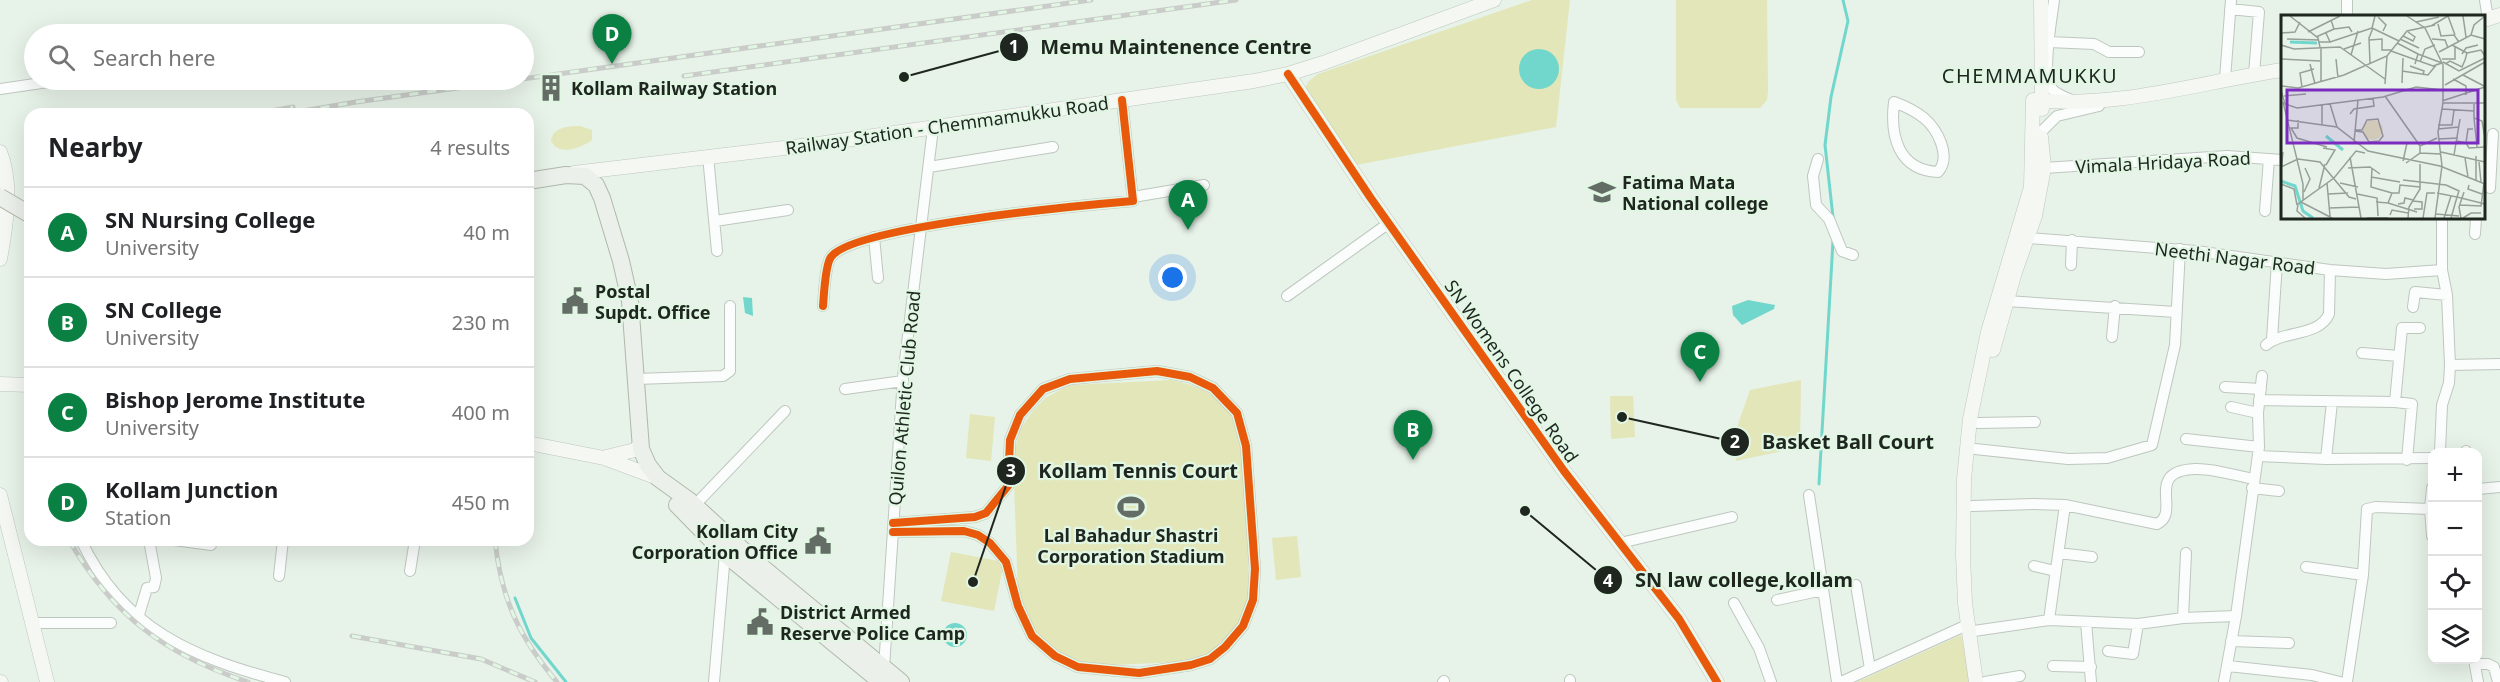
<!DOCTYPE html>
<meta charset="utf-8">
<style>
:root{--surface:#fff;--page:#f2f2f2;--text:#202124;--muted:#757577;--line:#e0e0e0;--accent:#0b8043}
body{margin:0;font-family:"Noto Sans",sans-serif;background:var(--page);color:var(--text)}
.controls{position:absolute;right:18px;bottom:18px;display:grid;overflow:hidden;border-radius:12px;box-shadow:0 6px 24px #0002}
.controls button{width:54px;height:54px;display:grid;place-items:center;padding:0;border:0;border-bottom:2px solid var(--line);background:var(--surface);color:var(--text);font:30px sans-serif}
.you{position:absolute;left:1173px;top:278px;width:21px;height:21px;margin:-15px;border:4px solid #fff;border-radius:50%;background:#1a73e8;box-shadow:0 0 0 9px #1a73e833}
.badge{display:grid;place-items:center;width:39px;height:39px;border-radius:50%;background:var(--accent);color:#fff;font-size:20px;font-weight:700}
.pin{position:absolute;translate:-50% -50px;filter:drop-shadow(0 2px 3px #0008)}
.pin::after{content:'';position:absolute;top:32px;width:21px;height:18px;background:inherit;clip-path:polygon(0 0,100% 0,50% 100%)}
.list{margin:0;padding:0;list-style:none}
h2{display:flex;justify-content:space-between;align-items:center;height:78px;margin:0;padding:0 24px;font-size:26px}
h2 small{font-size:20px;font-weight:400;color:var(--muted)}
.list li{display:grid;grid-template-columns:39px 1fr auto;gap:18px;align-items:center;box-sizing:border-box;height:90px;padding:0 24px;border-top:2px solid var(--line)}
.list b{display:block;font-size:22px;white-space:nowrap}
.list p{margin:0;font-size:20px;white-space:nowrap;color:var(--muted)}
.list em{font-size:20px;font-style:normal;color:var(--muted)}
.icon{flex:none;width:33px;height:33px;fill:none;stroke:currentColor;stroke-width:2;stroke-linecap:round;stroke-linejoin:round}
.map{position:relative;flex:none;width:2500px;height:682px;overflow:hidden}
.search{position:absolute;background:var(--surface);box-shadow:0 6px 24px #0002;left:24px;top:24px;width:510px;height:66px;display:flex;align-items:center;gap:15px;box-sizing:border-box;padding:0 21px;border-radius:33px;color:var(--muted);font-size:22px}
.panel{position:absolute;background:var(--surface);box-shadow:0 6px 24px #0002;left:24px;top:108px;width:510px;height:438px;border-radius:18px}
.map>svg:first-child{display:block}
.green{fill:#e2e6b9}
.water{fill:#71d7cc}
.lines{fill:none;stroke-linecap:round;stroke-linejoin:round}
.stream{stroke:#71d7cc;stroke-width:3}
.street-casing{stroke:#bec7bf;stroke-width:12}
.secondary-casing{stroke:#bec7bf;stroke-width:15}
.primary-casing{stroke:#afb9a9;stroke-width:18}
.street{stroke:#fbfdfc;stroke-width:10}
.secondary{stroke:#f4f7f2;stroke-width:14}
.primary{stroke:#ecf0ea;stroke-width:16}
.rail-casing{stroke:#c9ccc9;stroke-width:5}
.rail{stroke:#e2f6e4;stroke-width:3;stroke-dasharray:9;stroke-linecap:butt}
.primary-bridge-casing{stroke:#afb9a9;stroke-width:18;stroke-linecap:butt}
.primary-bridge{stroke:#ecf0ea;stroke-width:16}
.cycleway-casing{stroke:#e2f6e4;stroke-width:11}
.cycleway{stroke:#e8590c;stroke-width:8}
.labels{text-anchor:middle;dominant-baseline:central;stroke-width:4.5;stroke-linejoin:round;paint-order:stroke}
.poi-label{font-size:18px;font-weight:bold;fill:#1e261f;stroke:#e2f6e4;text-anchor:start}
.street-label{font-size:18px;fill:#1e261f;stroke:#e2f6e4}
.neighbourhood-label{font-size:20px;letter-spacing:1.5px;fill:#1e261f;stroke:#e2f6e4}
.inset-river{fill:none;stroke:#71d7cc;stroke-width:3}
.inset-road{fill:none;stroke:#97a098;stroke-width:1.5}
.view{fill:#7b2cbf;fill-opacity:0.15;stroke:#7b2cbf;stroke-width:3}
.inset-edge{fill:none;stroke:#1e261f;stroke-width:3}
.leader{fill:none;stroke:#1e261f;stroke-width:2}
.callout-dot{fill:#1e261f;stroke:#e2f6e4;stroke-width:2}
.mark-label{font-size:18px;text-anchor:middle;font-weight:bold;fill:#fff}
.callout-label{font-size:20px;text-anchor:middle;font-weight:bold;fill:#1e261f;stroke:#e2f6e4;stroke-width:4.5;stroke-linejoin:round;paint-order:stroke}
</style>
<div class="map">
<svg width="2500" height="682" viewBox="0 0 2500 682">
<rect width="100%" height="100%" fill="#e7f2e8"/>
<path class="green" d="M1532,0H1570L1556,127L1356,165L1305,88L1309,81L1318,74Z
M1676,0H1767L1768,91L1767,100L1760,108H1680L1676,100Z
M580,126L592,130V140C582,148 557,157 551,140C554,127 568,126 580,126Z
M1171,380C1215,389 1230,405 1246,446L1249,603L1234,633L1211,652L1198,658L1180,662L1112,665L1085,664L1062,658L1032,631L1018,593L1013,455L1021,428L1033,411L1045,398L1070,385Z
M1801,380L1800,447L1736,461V430L1750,390Z
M1610,396H1633L1635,437L1611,439Z
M970,414L995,417L991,461L966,458Z
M1297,536L1301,577L1276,580L1272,538Z
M951,552L1004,562L994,611L941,601Z
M1961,635L1971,682H1857Z"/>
<path class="water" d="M1519 69a20 20 0 1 1 40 0a20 20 0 1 1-40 0Z
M743,297L752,298L753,316L745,313Z
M1748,300L1775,305L1774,309L1742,325L1733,315L1732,306Z
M943 635a12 12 0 1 1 24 0a12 12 0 1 1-24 0Z"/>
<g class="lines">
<path class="stream" d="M1833,217L1825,145L1831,97L1848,21L1843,0
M1819,484L1833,241
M515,598L531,638L566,682"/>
<defs>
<path id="street" d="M2054,0C2052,18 2040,78 2053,90C2058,95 2067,98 2074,101
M2347,0V16
M2485,0L2488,19
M2230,9L2259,12L2254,74
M2049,42L2094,44L2109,52H2139
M2225,79L2231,0
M0,89L62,80
M1894,102C1905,106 1915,111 1924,118C1937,129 1952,156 1938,172C1898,170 1890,136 1894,102Z
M2042,131L2057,116L2099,106
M708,156L717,251
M1818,159L1813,176L1816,205L1829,219L1842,251L1853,255
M929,167L1053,147
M2044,168L2227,156L2282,160
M2490,188L2493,134
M1133,197L1204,185
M2265,211L2269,159
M2442,218V270L2447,295L2450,365L2500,364
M715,221L788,210
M2475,234L2476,218
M874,237L878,278
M2028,238L2196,251L2330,270L2386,274L2442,270
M2071,265L2072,240
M1287,296L1389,223
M2006,301L2176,312
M823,306C824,295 825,265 831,257C853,226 1086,205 1133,201L1122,100
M2413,307L2415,292L2447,295
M2112,337L2115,306
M2272,339L2277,262
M2266,345C2283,330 2319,337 2329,314L2330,270
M2362,353L2399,356
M636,379L723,376L730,371V306
M2225,387L2261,389
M845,389L903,381
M2259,400L2395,402
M2231,407L2258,413
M1978,423L2035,422
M2186,439L2259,447
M1975,449L2068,459L2107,458L2152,445L2175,345L2180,249
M2466,451V452
M2440,452L2442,405L2449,383L2450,365
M2258,456L2326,459L2432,458
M2326,459L2332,402
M2407,460L2412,404L2395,402L2402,328H2420
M2252,488L2279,491
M2432,488L2430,509L2432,536
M2478,489L2500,487
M1809,495L1837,682
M694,506L785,411
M1972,506L2033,504L2065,505L2157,524C2182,512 2143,471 2195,469C2212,468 2237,476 2254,479
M893,532L964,531L978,535L990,543L1006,562L1018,606L1032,636L1055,656L1078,667L1139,673L1191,665L1210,659L1225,647L1243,626L1253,600L1255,569L1246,446L1237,413L1213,388L1190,377L1157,371L1070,379L1043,389L1020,415L1010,440L1008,486L986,513L975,517L893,523
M81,540C123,630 194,658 285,682
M174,540L211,545
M1620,543L1732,517
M2059,553L2092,557
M2034,566L2055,571
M2306,567L2363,575
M410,571L415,540
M279,576L283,540
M1856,585L1870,669
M1777,600L1823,590
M1734,603L1759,648L1771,682
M138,618L147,588L154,587L156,578L149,540
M2183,618L2186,553
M2049,620L2065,505
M2086,622L2091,682
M31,623H111
M1974,631L2049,620L2138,624L2183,618L2236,616
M2231,641L2289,643
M2108,651L2133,654L2138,624
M2474,660L2478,682
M2476,664H2488L2494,667L2498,682
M2053,666L2091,667
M2228,666L2312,675L2340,682
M884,668L903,377L933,128
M714,682L725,554
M1443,682L1444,681
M1570,682V680
M1841,682L1967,625
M1985,682L2020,676
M2224,682L2236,616L2259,447L2258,413L2262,376
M2347,682L2363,575L2367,509L2376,507L2430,509"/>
<path id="secondary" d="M2041,0L2042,109
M2484,20L2500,15
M1288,74L1370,197L1564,471L1679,619L1717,682
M0,152C13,183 6,227 0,259
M574,173L818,144L1254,81L1288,74L1323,63L1494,0
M1993,350L2015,272L2035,216L2044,168L2041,137
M0,384L30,385
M528,443L604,458L658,478
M606,457L635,450L641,444
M0,495L47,682
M0,682H1
M1976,682L1965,603L1963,555L1964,479L1970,419L1988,332L2031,187L2033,100C2118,109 2200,82 2282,70"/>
<path id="primary" d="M528,181L566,175L585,176L596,185L602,198L621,261L630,301L641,449L648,465L658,478L690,501L757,563L901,682
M677,505L725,554L881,682"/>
</defs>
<use href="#street" class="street-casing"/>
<use href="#secondary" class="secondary-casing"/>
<use href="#primary" class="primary-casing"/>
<use href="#street" class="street"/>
<use href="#secondary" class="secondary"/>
<use href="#primary" class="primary"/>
<defs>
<path id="rail" d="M684,76L1236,0
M255,114L293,107
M285,114L356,102L1091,0
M30,369L28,385L30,437
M69,540C113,616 166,655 248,682
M495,540C501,599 519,637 557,682
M352,636L481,659L535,682"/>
</defs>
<use href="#rail" class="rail-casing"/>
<use href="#rail" class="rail"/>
<defs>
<path id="primary-bridge" d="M0,197L29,214"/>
</defs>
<use href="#primary-bridge" class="primary-bridge-casing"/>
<use href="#primary-bridge" class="primary-bridge"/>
<defs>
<path id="cycleway" d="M1288,74L1370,197L1564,471L1679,619L1717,682
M823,306C824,295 825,265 831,257C853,226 1086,205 1133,201L1122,100
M893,532L964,531L978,535L990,543L1006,562L1018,606L1032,636L1055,656L1078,667L1139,673L1191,665L1210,659L1225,647L1243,626L1253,600L1255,569L1246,446L1237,413L1213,388L1190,377L1157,371L1070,379L1043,389L1020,415L1010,440L1008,486L986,513L975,517L893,523"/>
</defs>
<use href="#cycleway" class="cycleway-casing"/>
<use href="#cycleway" class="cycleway"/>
</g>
<defs>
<symbol id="building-bare" viewBox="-9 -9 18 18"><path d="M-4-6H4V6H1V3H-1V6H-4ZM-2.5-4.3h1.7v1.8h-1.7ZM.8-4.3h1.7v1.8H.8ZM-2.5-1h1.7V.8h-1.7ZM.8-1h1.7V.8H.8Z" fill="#646d65" stroke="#e2f6e4" stroke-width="2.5" paint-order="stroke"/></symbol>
<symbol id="university-bare" viewBox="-9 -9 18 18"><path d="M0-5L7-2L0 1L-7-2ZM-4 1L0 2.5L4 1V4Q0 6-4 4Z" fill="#646d65" stroke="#e2f6e4" stroke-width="2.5" paint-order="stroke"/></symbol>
<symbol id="civic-bare" viewBox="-9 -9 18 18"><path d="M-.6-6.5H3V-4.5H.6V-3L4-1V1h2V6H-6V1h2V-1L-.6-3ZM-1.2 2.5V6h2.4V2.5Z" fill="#646d65" stroke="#e2f6e4" stroke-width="2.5" paint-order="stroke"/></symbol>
<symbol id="stadium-bare" viewBox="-9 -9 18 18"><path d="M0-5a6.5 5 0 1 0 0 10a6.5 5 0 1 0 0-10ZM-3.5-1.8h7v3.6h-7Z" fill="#646d65" stroke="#e2f6e4" stroke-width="2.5" paint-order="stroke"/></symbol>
</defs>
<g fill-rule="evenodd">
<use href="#building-bare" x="532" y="69" width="38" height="38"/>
<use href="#university-bare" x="1583" y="173" width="38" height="38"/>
<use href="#civic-bare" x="556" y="282" width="38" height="38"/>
<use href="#stadium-bare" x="1112" y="488" width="38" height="38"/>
<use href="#civic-bare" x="799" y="522" width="38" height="38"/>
<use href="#civic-bare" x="741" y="603" width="38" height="38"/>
</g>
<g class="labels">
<g class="poi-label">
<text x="571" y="88">Kollam Railway Station</text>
<text x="1622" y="182">Fatima Mata<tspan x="1622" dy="21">National college</tspan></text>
<text x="595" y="291">Postal<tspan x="595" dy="21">Supdt. Office</tspan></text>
<text x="798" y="531" text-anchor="end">Kollam City<tspan x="798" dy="21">Corporation Office</tspan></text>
<text x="1131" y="535" text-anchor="middle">Lal Bahadur Shastri<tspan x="1131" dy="21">Corporation Stadium</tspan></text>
<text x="780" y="612">District Armed<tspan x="780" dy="21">Reserve Police Camp</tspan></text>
</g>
<g class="street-label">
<text transform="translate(947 125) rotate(-8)">Railway Station - Chemmamukku Road</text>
<text transform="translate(2163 162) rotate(-3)">Vimala Hridaya Road</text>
<text transform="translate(2235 258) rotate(7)">Neethi Nagar Road</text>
<text transform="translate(1512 371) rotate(55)">SN Womens College Road</text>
<text transform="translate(904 398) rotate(-85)">Quilon Athletic Club Road</text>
</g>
<g class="neighbourhood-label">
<text x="2030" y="75">CHEMMAMUKKU</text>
</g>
</g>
<g transform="translate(2281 15)">
<rect width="204" height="204" fill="#e7f2e8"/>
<path d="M82 115a10 10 0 1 1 20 0a10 10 0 1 1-20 0Z" fill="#e2e6b9"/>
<path class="inset-river" d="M9,27L36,28M45,121L62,135M0,166L14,171L22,196L32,203"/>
<path class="inset-road" d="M9,1L37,23L39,32M94,1L91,13L118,26M126,1L144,13L162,50V88L157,117L161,151M167,1L174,20M182,1L185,22M97,2L105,10L102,16M135,7L158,2M157,9L160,21L173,20L178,27M150,11L167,1M53,14L68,12L71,17M27,17L59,1M0,18L14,17L19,7M190,20L193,10L204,1M122,21L132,26L134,22L127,17M35,22L53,14L50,5M6,24L38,25M119,24L138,33M151,24L164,25L167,33M88,25L101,24V35H111M38,27H49L45,18M49,27L91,13M116,28L137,39M0,30L13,34L59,32L104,64M40,32V67M63,34L80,28M110,36L152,51L161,48M158,37L190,20L204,24M186,38L200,35L204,41M181,39L185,33L197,30M70,40L77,16M0,44L39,46M55,44L57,63M161,44H174V32M139,47L144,34L154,30M162,47L178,56L204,43M89,48L88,23L92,13M29,49L34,69M134,49L137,39L161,48M164,49L169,46L181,52L184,45L186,38L171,30M129,51L143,56L142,60M121,56L147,60L156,49M182,60L203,71M172,64L185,71V80M121,68L122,43M104,69L106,41M164,70L204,47M1,71L17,73L63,60L106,41L126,16L154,10M21,72L19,58L33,54M0,75L4,89L16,93L102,82L135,72L162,75M3,81L25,79M104,81L139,131M161,86L204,72M2,87L22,169V186M162,88H204M49,89L56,112L87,136L159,151L204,169M193,89V103L201,106L204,123M161,94L193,96M69,99L73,94L93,91L92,83M193,103L196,132M6,105L56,112M17,105V113H10L16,123L46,132M41,109V90M157,110H171L173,95M157,114L178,112M74,116L82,117L88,127L98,126L102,121L97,104L86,105L81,115H74M157,124L177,123M176,126L185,128L188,133L204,132M73,127L77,85M185,128L187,114H192M139,131L156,123M42,133L54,135L45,150M160,137L204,147M139,138L160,139M173,140L179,104M69,142L80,203M184,143L187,162M122,146L126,128M198,147L200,167M125,148L139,138V131M0,152L17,144L39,147L68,182L75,184M67,153L89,152L99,159M91,153L90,172L111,178M0,155L2,137M90,162L119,167M122,165L165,170L178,176L176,182L204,189M195,165V141M46,168L49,201M59,168L77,172M0,169L13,174L16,190M188,170L187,174L201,179M38,173L44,149M23,177L29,164L24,153M156,178L176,182L170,203M47,179L67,178M76,179L96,183L97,201M132,186L141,187V194H133M20,187L51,203M95,187L107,188L111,178H118L119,170L139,172M107,188L136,197M117,189L123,188L124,183L132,185M179,190L200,191L203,168M48,193L78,192M155,199L178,201M109,200L111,195L127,198M24,203L16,196L17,189L53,163L75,136L84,138M86,203H107M127,203L128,192L139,174V149M142,203L146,178H154M154,203L161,151M163,203L170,181M180,203L178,192L183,177M182,203L190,198H200"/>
<path class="view" d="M6,75H197V128H6Z"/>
<rect width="204" height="204" class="inset-edge"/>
</g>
<path class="leader" d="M904 77L1014 47M1622 417L1735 442M973 582L1011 471M1525 511L1608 580"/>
<g class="callout-dot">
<circle cx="904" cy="77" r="6"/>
<circle cx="1622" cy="417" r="6"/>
<circle cx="973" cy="582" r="6"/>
<circle cx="1525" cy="511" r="6"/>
<circle cx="1014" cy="47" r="15"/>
<circle cx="1735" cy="442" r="15"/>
<circle cx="1011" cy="471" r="15"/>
<circle cx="1608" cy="580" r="15"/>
</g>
<g class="mark-label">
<text x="1014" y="53">1</text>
<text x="1735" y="448">2</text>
<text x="1011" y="477">3</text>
<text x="1608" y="587">4</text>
</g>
<g class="callout-label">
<text x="1176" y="54">Memu Maintenence Centre</text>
<text x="1848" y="449">Basket Ball Court</text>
<text x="1138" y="478">Kollam Tennis Court</text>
<text x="1744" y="587">SN law college,kollam</text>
</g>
</svg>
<div class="controls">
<button>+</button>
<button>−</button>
<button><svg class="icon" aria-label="locate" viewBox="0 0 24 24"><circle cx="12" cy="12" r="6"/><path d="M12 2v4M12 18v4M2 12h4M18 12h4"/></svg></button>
<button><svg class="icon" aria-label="layers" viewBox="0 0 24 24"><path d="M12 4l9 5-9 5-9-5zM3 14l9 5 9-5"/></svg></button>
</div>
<div class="you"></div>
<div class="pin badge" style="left:1188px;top:230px">A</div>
<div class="pin badge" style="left:1413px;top:460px">B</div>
<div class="pin badge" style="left:1700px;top:382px">C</div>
<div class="pin badge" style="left:612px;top:64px">D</div>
<div class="search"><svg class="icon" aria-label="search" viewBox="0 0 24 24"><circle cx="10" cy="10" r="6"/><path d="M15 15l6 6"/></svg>Search here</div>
<section class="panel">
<h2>Nearby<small>4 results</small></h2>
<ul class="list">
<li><span class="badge">A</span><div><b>SN Nursing College</b><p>University</p></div><em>40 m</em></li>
<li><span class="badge">B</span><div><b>SN College</b><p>University</p></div><em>230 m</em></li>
<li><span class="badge">C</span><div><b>Bishop Jerome Institute</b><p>University</p></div><em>400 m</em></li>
<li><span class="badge">D</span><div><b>Kollam Junction</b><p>Station</p></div><em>450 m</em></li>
</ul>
</section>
</div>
